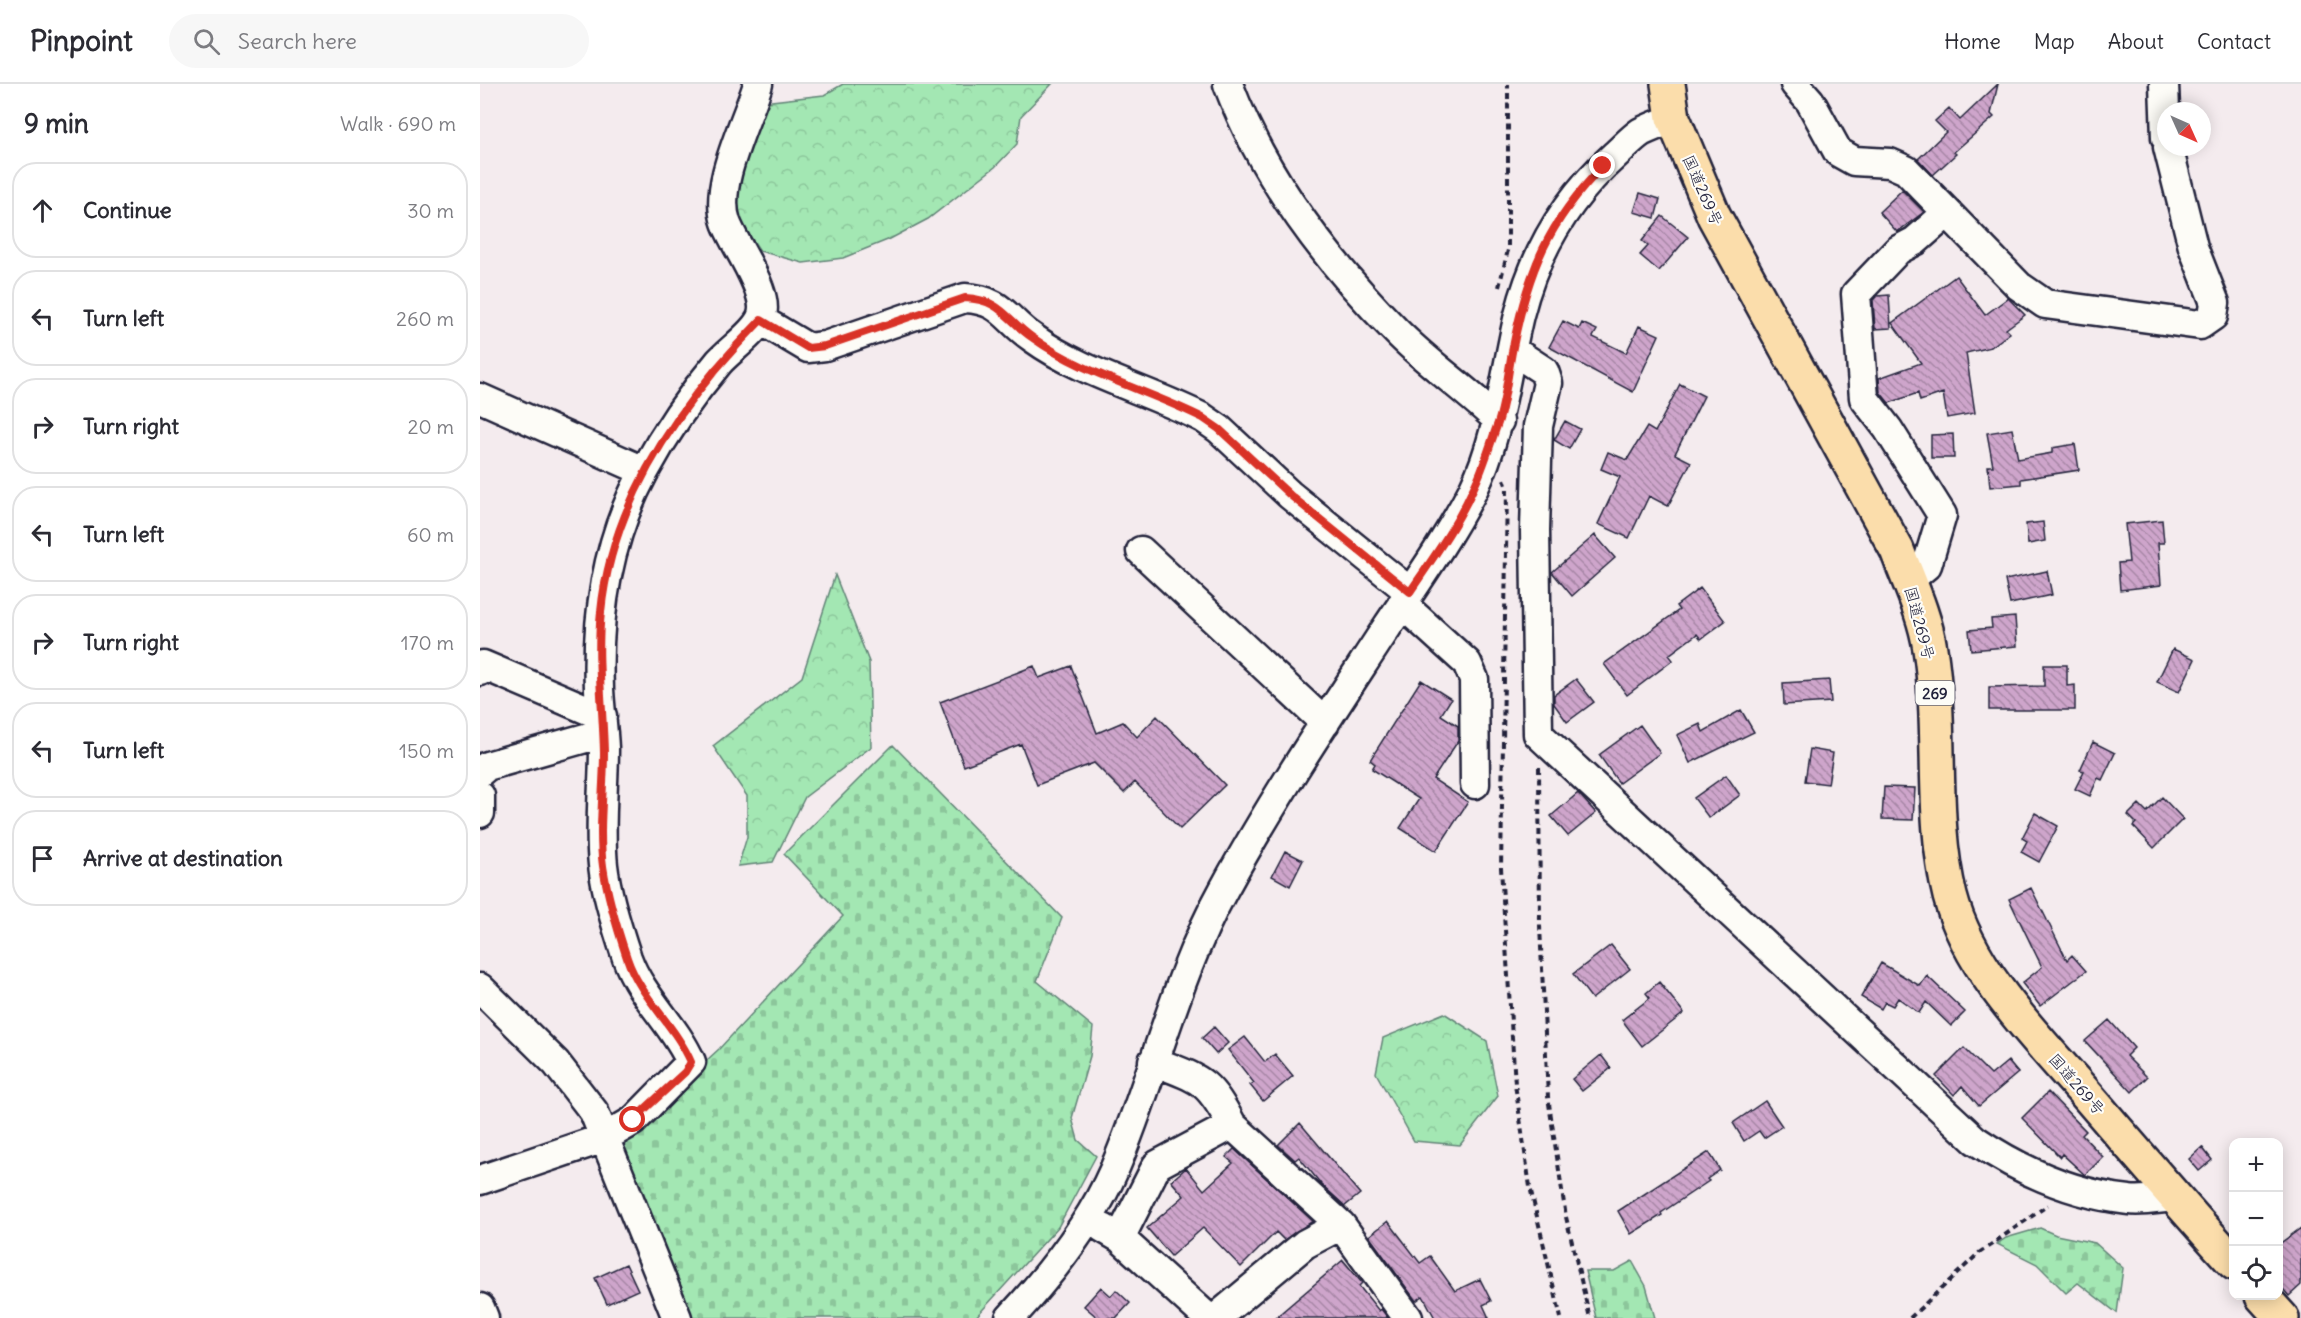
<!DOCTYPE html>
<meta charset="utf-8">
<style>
:root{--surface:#fff;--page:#f7f7f7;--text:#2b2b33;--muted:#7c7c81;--line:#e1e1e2}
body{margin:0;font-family:Delius,"Klee One",sans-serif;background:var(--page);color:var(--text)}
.controls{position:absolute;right:18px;bottom:18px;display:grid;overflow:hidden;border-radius:12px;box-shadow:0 3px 15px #0003}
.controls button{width:54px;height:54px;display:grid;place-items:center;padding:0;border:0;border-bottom:2px solid var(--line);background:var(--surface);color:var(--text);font:30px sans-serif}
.compass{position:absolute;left:1677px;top:18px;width:54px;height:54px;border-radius:50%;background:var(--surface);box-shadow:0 3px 15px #0003;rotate:135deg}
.stop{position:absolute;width:18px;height:18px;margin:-14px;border:4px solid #d93025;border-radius:50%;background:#fff}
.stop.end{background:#d93025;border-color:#fff;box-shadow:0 2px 6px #0008}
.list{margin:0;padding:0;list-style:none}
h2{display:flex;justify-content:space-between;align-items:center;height:78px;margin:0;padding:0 24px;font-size:26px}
h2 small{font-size:20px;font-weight:400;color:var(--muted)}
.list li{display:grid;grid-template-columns:39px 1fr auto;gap:18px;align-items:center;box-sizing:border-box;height:96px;margin:0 12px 12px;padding:0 12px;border:2px solid var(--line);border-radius:24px}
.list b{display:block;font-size:22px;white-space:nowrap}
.list em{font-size:20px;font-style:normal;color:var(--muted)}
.icon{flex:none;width:33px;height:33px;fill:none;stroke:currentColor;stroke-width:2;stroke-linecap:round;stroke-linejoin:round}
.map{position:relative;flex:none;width:1821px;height:1234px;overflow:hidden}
header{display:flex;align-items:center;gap:36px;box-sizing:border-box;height:84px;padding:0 30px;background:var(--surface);border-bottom:2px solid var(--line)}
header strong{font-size:28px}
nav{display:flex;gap:33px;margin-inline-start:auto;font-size:21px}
.search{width:420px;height:54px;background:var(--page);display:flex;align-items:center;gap:15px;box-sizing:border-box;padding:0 21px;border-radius:33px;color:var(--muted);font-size:22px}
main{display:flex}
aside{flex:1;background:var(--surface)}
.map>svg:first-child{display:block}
.forest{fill:url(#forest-crowns);stroke:#628477;stroke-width:1.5}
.cemetery{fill:url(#cemetery-stones);stroke:#628477;stroke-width:1.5}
.building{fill:url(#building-back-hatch);stroke:#22223b;stroke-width:1.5}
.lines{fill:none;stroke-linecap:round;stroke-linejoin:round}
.minor-casing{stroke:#22223b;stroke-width:33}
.highway-casing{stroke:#22223b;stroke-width:38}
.path{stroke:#22223b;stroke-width:4;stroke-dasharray:6 4.5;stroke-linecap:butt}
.minor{stroke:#fdfcf7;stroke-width:28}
.highway{stroke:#fbddab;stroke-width:33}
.route{stroke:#d93025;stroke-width:8}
.labels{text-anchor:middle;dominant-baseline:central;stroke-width:4.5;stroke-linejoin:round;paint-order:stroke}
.shield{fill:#fdfcf7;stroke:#646373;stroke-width:1.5}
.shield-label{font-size:15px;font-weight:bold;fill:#22223b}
.street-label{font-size:16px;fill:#22223b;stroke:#fdfcf7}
</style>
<header>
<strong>Pinpoint</strong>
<div class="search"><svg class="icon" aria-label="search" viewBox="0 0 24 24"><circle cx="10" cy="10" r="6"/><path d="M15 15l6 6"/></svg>Search here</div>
<nav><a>Home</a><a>Map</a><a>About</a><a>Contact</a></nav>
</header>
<main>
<aside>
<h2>9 min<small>Walk · 690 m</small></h2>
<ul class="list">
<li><svg class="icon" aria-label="ahead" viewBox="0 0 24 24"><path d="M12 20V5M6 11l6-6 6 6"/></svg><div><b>Continue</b></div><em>30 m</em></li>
<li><svg class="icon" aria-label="left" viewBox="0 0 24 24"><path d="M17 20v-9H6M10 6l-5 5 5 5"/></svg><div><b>Turn left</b></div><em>260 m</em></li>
<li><svg class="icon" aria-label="right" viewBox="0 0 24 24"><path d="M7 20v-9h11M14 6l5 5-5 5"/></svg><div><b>Turn right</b></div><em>20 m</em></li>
<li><svg class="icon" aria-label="left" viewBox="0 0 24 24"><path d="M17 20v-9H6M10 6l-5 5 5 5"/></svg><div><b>Turn left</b></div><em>60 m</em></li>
<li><svg class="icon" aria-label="right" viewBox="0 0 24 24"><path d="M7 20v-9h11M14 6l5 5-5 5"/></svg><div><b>Turn right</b></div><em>170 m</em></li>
<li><svg class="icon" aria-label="left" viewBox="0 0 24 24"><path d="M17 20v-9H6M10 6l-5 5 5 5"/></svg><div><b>Turn left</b></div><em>150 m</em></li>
<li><svg class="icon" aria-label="arrive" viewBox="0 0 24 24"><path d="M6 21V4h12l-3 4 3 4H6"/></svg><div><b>Arrive at destination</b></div></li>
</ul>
</aside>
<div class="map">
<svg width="1821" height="1234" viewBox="0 0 1821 1234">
<defs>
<pattern id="forest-crowns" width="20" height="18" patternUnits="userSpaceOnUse" patternTransform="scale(1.5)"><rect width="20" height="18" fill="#a3e7b3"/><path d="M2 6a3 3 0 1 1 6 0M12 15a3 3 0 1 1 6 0" fill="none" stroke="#8cc69b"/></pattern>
<pattern id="cemetery-stones" width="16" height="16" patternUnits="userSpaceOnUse" patternTransform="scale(1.5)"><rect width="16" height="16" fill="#a3e7b3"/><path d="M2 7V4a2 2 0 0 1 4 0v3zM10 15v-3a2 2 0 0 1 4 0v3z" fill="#8cc69b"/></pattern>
<pattern id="building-back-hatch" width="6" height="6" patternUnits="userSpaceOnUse" patternTransform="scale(1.5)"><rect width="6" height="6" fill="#cea5cb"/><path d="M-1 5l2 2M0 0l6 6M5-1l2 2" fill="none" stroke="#a786a6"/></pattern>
</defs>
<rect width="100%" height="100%" fill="#f4ebee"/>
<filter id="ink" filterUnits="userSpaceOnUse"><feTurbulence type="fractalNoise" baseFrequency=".0167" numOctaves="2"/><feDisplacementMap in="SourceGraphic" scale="12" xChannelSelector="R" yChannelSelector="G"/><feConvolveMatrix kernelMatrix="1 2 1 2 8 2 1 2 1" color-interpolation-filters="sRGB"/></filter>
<g filter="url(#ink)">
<path class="forest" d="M363,0H572L541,32L537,60L515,83L448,135L410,155L363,174L323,179L280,167C274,157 265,146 260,135C245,95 268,55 283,18L344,11Z
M355,491L389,578L391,663L325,713L293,778L258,782L267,753V712L233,662L322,593Z
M964,929L1007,957L1018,1012L980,1061L934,1057L896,989L903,954Z"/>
<path class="cemetery" d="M413,661L582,834L557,897L613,943L610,972L592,1034L598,1056L616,1072L578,1143L495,1234H208L137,1059L239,965L363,832L304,770Z
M1560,1144L1576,1151L1615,1159L1643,1184L1637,1229L1598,1199L1586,1209L1557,1180L1517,1160L1526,1154Z
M1152,1177L1166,1202L1175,1234H1116L1105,1187H1134Z"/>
<path class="building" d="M1518,0L1511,30L1514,33L1474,68L1476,70L1453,91L1438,75L1466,48L1455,37L1469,24L1480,36Z
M1422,106L1444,128L1417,148L1399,128Z
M1160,109L1180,115L1175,134L1154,128Z
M1182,132L1208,153L1179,187L1160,171L1168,162L1162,157Z
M1476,192L1505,231L1528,214L1545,231L1526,245L1530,249L1511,263L1486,269L1495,329L1467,334L1463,309L1440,317L1438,309L1409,319L1400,308L1399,294L1441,279L1412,239Z
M1409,211L1411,244L1395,245L1393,216L1397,212Z
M1083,237L1099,245L1102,239L1117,246L1113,253L1146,269L1159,242L1179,251L1153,308L1069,263Z
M1200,300L1224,312L1195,370L1211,378L1188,422L1169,412L1149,454L1118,440L1140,393L1121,385L1128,368L1147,376L1167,343L1175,348Z
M1085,337L1100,345L1089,365L1074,356Z
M1532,345L1538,375L1572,369V364L1595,360L1599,386L1541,395V400L1510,403L1508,382H1513L1507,349Z
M1473,350L1474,374H1451V351Z
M1682,436L1684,459H1678L1681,501L1640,506L1638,479L1649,478L1645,440Z
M1563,438L1565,457L1548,460L1546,440Z
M1115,451L1135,474L1092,512L1072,488Z
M1567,487L1572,511L1530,520L1525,496Z
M1220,504L1245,537L1221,555L1217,550L1189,571L1193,576L1147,611L1124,580L1199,526L1196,522Z
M1535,533L1537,562L1491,566L1489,546L1512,544L1511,535Z
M1693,565L1715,575L1699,608L1677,598Z
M1564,581H1587V602L1595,601V626H1509V603L1564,602Z
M554,582L559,594L591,582L617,649L643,638L657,653L677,632L745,701L700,745L655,698L644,709L614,679L557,701L541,660L484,682L460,618Z
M1096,595L1114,618L1087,638L1074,620V611Z
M941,596L971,615L961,631L978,642V657L953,695L988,718L956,767L920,744L939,715L892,685L895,680L890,676Z
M1349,596L1351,618L1304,621L1303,599Z
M1261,626L1274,648L1210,679L1197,651L1220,640L1223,648Z
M1160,641L1180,669L1139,699L1119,671Z
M1613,658L1635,669L1622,696L1618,694L1610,712L1595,705L1604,687L1600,686Z
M1330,665L1353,669L1348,700L1325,697Z
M1246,691L1260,711L1229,734L1214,714Z
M1404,703L1435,704L1433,736L1402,735Z
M1098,709L1116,729L1088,752L1071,732Z
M1682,713L1703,735L1674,764L1653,742L1656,739L1648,731L1659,720L1667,728Z
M1555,729L1578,742L1559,778L1541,768L1547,757L1542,754Z
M805,767L823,776L810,802L792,792Z
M1551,804L1587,876L1592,871L1606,887L1560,922L1542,899L1562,883L1529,815Z
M1131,861L1150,885L1112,915L1093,890Z
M1401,879L1440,902L1447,892L1485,928L1471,942L1446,918L1439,929L1418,914L1413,922L1405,918L1401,925L1381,913Z
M1179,898L1204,929L1162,962L1142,936L1170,914L1166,909Z
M1629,936L1654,964L1646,972L1667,993L1652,1008L1605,957Z
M734,943L748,959L736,970L722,954Z
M765,953L785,978L795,970L813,992L783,1017L770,1001L774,999L748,966Z
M1484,964L1511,991L1528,977L1538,989L1499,1022L1482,1002L1474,1011L1456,992Z
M1121,971L1131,984L1102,1007L1092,995Z
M1568,1008L1606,1047L1602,1051L1623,1073L1605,1091L1582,1070L1580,1073L1542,1034Z
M1285,1017L1302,1042L1284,1054L1279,1047L1264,1057L1253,1039Z
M820,1039L880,1110L865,1122L841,1100L819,1073L815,1076L798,1061Z
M1722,1063L1732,1076L1719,1087L1709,1075Z
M754,1065L833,1137L804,1156L796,1148L761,1183L723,1144L691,1172L667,1144L704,1112L691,1097L706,1084L724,1106L753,1079L746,1073Z
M1229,1068L1240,1086L1227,1095L1229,1097L1181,1129L1182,1131L1151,1150L1138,1127Z
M908,1137L940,1179L950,1172L975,1207L1000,1195L1011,1217L1003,1221L1009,1234H955L943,1212L936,1217L889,1152Z
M1821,1144V1201L1809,1212L1798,1199V1161Z
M863,1176L882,1199L879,1202L899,1227L901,1225L908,1234H795Z
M146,1180L158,1206L127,1220L115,1194Z
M621,1203L631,1212L636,1206L650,1219L636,1234H618L604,1222Z"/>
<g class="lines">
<defs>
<path id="minor" d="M748,0C783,93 847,177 916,247C947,279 986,305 1019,337
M1315,0L1330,17L1358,68L1374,77L1410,79L1426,86L1539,202L1565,220L1720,241L1733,232L1735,219L1713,163L1688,63
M1684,0L1686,54
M281,236L328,264L345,262L485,214C523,216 525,235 553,254C603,290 668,306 723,334L739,345L810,411L930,508
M1032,266L1064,287L1068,299L1058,342L1055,446L1058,650L1495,1056C1541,1087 1592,1110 1649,1116C1663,1118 1680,1114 1695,1113
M0,314L164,387
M661,467L845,639
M1429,496L1447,481L1462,431L1408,345L1384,314L1376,210L1418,166L1435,157L1467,129
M922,520L987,579L994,595L995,700
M0,587L3,581L122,632
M0,688L7,682L123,649
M0,712V729
M0,904L76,979L114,1028L197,1234
M752,1041L861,1141
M0,1096L124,1054L153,1037L211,978C195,941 161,913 147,874C138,847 126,809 123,781C119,744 124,701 124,664C123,644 120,625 119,605C116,531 128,454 164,388C184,351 211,311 239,278C250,266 273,250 280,236C294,212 254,162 246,138C233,100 267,38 278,0
M623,1144L640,1154L728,1234
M640,1154L677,1081L752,1041C727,994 721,996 673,977
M0,1224L4,1234
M530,1234C571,1190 610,1141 634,1086C674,993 695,893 744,805C793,715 851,629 907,543C937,498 968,454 993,406C1020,351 1025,289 1039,231C1055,167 1086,115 1135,71C1143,64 1152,54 1161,48C1171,43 1183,39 1193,34
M736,1234L825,1160L861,1141L928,1234"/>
<path id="highway" d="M1188,0L1193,34L1234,132L1417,466C1429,498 1445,531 1450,565C1463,646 1450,732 1470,812C1489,886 1556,953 1605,1009C1654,1066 1703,1123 1754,1179
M1782,1212L1802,1234"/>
</defs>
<use href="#minor" class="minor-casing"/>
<use href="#highway" class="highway-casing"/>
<path class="path" d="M1019,203L1028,166V0
M1024,395L1027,404L1021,784L1035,1000L1050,1103L1081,1234
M1059,683L1060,842L1068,1013L1086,1133L1110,1234
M1430,1234L1499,1169L1568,1121"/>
<use href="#minor" class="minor"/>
<use href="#highway" class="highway"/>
</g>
</g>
<g class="lines" filter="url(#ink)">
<path class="route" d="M153,1036L205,988L211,978C195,941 160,913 147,874C138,847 127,810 123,782C118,745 124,706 124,669C123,622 116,575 121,528C132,414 203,315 281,236L328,264L345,262L485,214C523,216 525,235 553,254C603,290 668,306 723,334L739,345L810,411L930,508C953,474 977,441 994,403C1004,383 1010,360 1018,339C1026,315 1028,287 1033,263C1048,187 1068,138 1123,82"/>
</g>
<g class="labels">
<rect class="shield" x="1435.5" y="597" width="39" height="24" rx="4.5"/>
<g class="shield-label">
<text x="1455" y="609">269</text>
</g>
<g class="street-label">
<text transform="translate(1223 106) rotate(66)">国道269号</text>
<text transform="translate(1440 539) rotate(75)">国道269号</text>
<text transform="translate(1597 1000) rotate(49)">国道269号</text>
</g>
</g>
</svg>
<div class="controls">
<button>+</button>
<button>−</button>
<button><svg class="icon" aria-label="locate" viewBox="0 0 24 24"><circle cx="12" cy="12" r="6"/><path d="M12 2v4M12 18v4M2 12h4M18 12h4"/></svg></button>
</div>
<svg class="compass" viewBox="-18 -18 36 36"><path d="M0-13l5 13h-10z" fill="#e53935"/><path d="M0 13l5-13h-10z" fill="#7c7c81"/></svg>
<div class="stop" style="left:153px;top:1036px"></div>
<div class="stop end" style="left:1123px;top:82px"></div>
</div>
</main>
